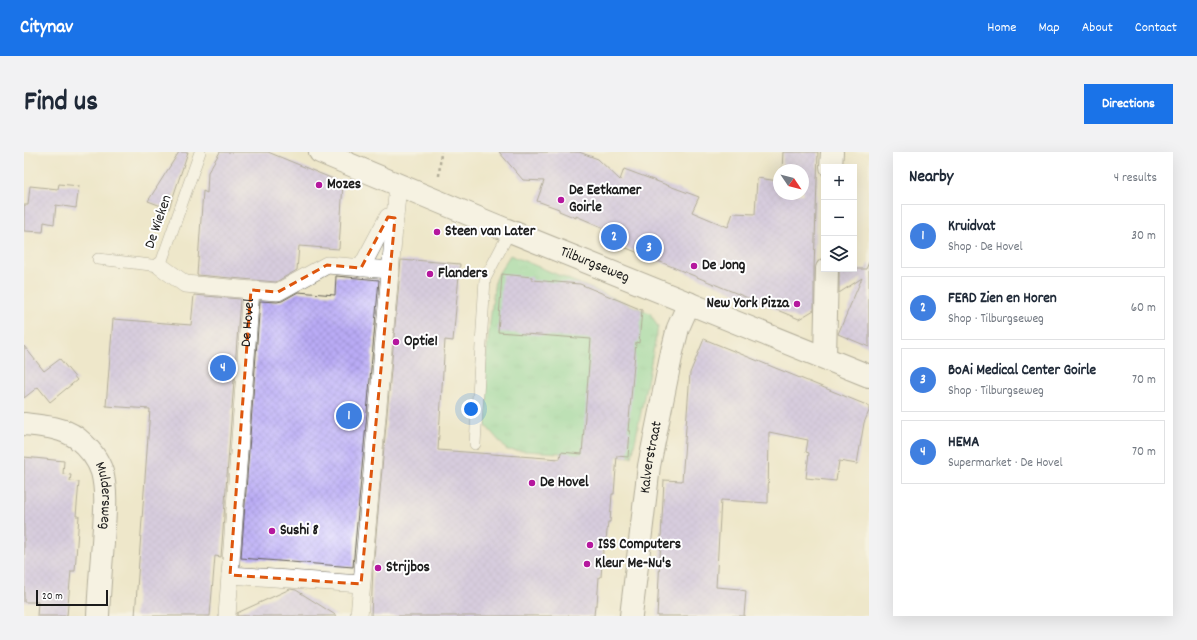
<!DOCTYPE html>
<meta charset="utf-8">
<style>
:root{--surface:#fff;--page:#f2f2f3;--text:#1f2937;--muted:#747a83;--line:#e0e1e3;--accent:#1a73e8}
body{margin:0;font-family:Dekko,sans-serif;background:var(--page);color:var(--text)}
.controls{position:absolute;right:12px;top:12px;display:grid;overflow:hidden;border-radius:0px;box-shadow:0 4px 16px #0002}
.controls button{width:36px;height:36px;display:grid;place-items:center;padding:0;border:0;border-bottom:1px solid var(--line);background:var(--surface);color:var(--text);font:20px sans-serif}
.compass{position:absolute;left:749px;top:12px;width:36px;height:36px;border-radius:50%;background:var(--surface);box-shadow:0 4px 16px #0002;rotate:125deg}
.scale{position:absolute;left:12px;bottom:10px;width:72px;box-sizing:border-box;padding-left:4px;border:2px solid #1c1c1c;border-top:0;font-size:11px;line-height:14px;white-space:nowrap;color:#1c1c1c;-webkit-text-stroke:3px #fff;paint-order:stroke}
.you{position:absolute;left:447px;top:257px;width:14px;height:14px;margin:-10px;border:3px solid #fff;border-radius:50%;background:#1a73e8;box-shadow:0 0 0 6px #1a73e833}
.badge{display:grid;place-items:center;width:26px;height:26px;border-radius:50%;background:var(--accent);color:#fff;font-size:13px;font-weight:700}
.pin{position:absolute;translate:-50% -50%;border:2px solid #fff;box-shadow:0 1px 4px #0006}
.list{margin:0;padding:0;list-style:none}
h2{display:flex;justify-content:space-between;align-items:center;height:52px;margin:0;padding:0 16px;font-size:17px}
h2 small{font-size:13px;font-weight:400;color:var(--muted)}
.list li{display:grid;grid-template-columns:26px 1fr auto;gap:12px;align-items:center;box-sizing:border-box;height:64px;margin:0 8px 8px;padding:0 8px;border:1px solid var(--line);border-radius:0px}
.list b{display:block;font-size:15px;white-space:nowrap}
.list p{margin:0;font-size:13px;white-space:nowrap;color:var(--muted)}
.list em{font-size:13px;font-style:normal;color:var(--muted)}
.icon{flex:none;width:22px;height:22px;fill:none;stroke:currentColor;stroke-width:2;stroke-linecap:round;stroke-linejoin:round}
.map{position:relative;flex:none;width:845px;height:464px;overflow:hidden;border-radius:0px}
header{display:flex;align-items:center;gap:24px;box-sizing:border-box;height:56px;padding:0 20px;background:var(--accent);color:#fff}
header strong{font-size:19px}
nav{display:flex;gap:22px;margin-inline-start:auto;font-size:14px}
.intro{display:flex;align-items:center;justify-content:space-between;box-sizing:border-box;height:96px;padding:0 24px}
h1{margin:0;font-size:28px}
.button{padding:10px 18px;border-radius:0px;background:var(--accent);color:#fff;font-size:14px;font-weight:700}
main{display:flex;gap:24px;padding:0 24px}
aside{flex:1;background:var(--surface);border-radius:0px;box-shadow:0 4px 16px #0002}
.map>svg:first-child{display:block}
.grass{fill:url(#grass-tufts);stroke:#4f7a5c}
.building{fill:url(#building-cross-hatch)}
.lines{fill:none;stroke-linecap:round;stroke-linejoin:round}
.service-casing{stroke:#666359;stroke-width:12}
.pedestrian-casing{stroke:#666359;stroke-width:18}
.minor-casing{stroke:#666359;stroke-width:24}
.tertiary-casing{stroke:#666359;stroke-width:24}
.path{stroke:#666359;stroke-width:2.5;stroke-dasharray:3 3;stroke-linecap:butt}
.service{stroke:#fff;stroke-width:11}
.pedestrian{stroke:#fff;stroke-width:17}
.minor{stroke:#fff;stroke-width:22}
.tertiary{stroke:#fff;stroke-width:22}
.marked{fill:none;stroke:#de560d;stroke-width:3;stroke-dasharray:8 5;stroke-linejoin:round}
.poi-dot{fill:#b5179e;stroke:#fff;stroke-width:1.5}
.labels{text-anchor:middle;dominant-baseline:central;stroke-width:4;stroke-linejoin:round;paint-order:stroke}
.poi-label{font-size:15px;font-weight:bold;fill:#1c1c1c;stroke:#fff;text-anchor:start}
.street-label{font-size:15px;fill:#1c1c1c;stroke:#fff}
</style>
<header>
<strong>Citynav</strong>
<nav><a>Home</a><a>Map</a><a>About</a><a>Contact</a></nav>
</header>
<div class="intro"><h1>Find us</h1><a class="button">Directions</a></div>
<main>
<div class="map">
<svg width="845" height="464" viewBox="0 0 845 464">
<defs>
<pattern id="grass-tufts" width="24" height="20" patternUnits="userSpaceOnUse"><rect width="24" height="20" fill="#82d89c"/><path d="M3 7l-1-3M5 7V3M7 7l1-3M15 17l-1-3M17 17v-4M19 17l1-3" fill="none" stroke="#70b986"/></pattern>
<pattern id="building-cross-hatch" width="8" height="8" patternUnits="userSpaceOnUse"><rect width="8" height="8" fill="#b9abf5"/><path d="M0 0l8 8M0 8l8-8" fill="none" stroke="#9e93d1"/></pattern>
</defs>
<rect width="100%" height="100%" fill="#fff"/>
<filter id="ink" filterUnits="userSpaceOnUse"><feTurbulence type="fractalNoise" baseFrequency=".025" numOctaves="2"/><feDisplacementMap in="SourceGraphic" scale="8" xChannelSelector="R" yChannelSelector="G"/><feConvolveMatrix kernelMatrix="1 2 1 2 8 2 1 2 1" color-interpolation-filters="sRGB"/></filter>
<filter id="wash" filterUnits="userSpaceOnUse"><feTurbulence type="fractalNoise" baseFrequency=".012" numOctaves="4" result="noise"/><feDisplacementMap in="SourceGraphic" scale="16" xChannelSelector="R" yChannelSelector="G"/><feGaussianBlur stdDeviation="0.9" result="paint"/><feColorMatrix in="noise" values="0 0 0 0 0 0 0 0 0 0 0 0 0 0 0 0 0 1.4 0 .05"/><feComposite in="paint" operator="in"/></filter>
<g filter="url(#wash)">
<rect width="100%" height="100%" fill="#eee7ca"/>
<path class="grass" d="M486,103L626,161L634,175L608,305L483,298L455,266L471,127Z"/>
<g id="blocks">
<path class="building" d="M155,0H164L145,57L124,49Z
M196,0H244L319,31L315,97L275,94L273,118L252,130L173,123L179,39L183,41L184,20Z
M475,0H555L574,7L596,28L600,17L675,45L668,60L704,75L709,61L731,62L733,26L755,29V42H779V18H758L759,0H794L790,117V158L775,167L583,88L587,79L552,64V66L535,59V57L513,49L520,29L499,28Z
M35,32L55,34L52,56L32,53L30,72L20,70L19,80L0,79V53H4L6,34L34,37Z
M377,108L389,109L390,108L436,112L429,189L421,188L414,298L536,307L537,300L558,302L567,187L474,180L478,122L508,125V128L556,132L618,158L615,191L612,190L604,279H606L604,305L593,304L590,342H588L586,370H584L581,397H579L577,425H575L573,453H571L570,464H347L349,416Z
M845,110V195L814,182L838,126L815,141V117H842Z
M312,124L355,128L329,415L217,406L236,149L253,150L258,149L274,140L311,143Z
M170,143L216,147L197,405L191,404L186,464H111L126,257L82,254L89,167L167,173Z
M680,187L845,254V259L840,271L833,312L815,309L812,329L782,326L785,301L782,300L784,288L745,280L744,351L697,348L692,435L716,437V438L722,439L720,464H633L640,328L658,329L666,221Z
M0,194L20,219L36,207L53,228L26,250L14,235L0,246Z
M0,305L40,309L39,322L47,323L46,329L55,330L52,364H55L51,419H47L43,464H13L14,450H0Z
M266,437L272,438L313,464H213V461Z"/>
</g>
</g>
<g filter="url(#ink)">
<use href="#blocks" fill-opacity="0" stroke="#666359" stroke-width="1"/>
<g class="lines">
<defs>
<path id="service" d="M74,107L136,114L176,0
M451,292L461,127L486,79"/>
<g id="pedestrian">
<path d="M136,114L161,132L227,138"/>
<path d="M337,116L364,65L371,66"/>
<path d="M206,423L337,432"/>
<path id="s1" d="M203,464L227,138L254,140L303,113L366,118"/>
<path d="M335,464L374,32"/>
</g>
<g id="minor">
<path d="M807,15L808,0"/>
<path d="M801,205L803,117"/>
<path id="s2" d="M607,464L625,314L648,200L654,176L665,151"/>
</g>
<g id="tertiary">
<path id="s3" d="M296,0L466,71L845,224"/>
<path id="s4" d="M0,272C18,274 38,275 53,286C64,295 74,307 78,320C84,343 80,368 79,391C77,415 75,440 74,464"/>
</g>
</defs>
<use href="#service" class="service-casing"/>
<use href="#pedestrian" class="pedestrian-casing"/>
<use href="#minor" class="minor-casing"/>
<use href="#tertiary" class="tertiary-casing"/>
<path class="path" d="M415,24L417,0"/>
<use href="#service" class="service"/>
<use href="#pedestrian" class="pedestrian"/>
<use href="#minor" class="minor"/>
<use href="#tertiary" class="tertiary"/>
</g>
</g>
<path d="M0 0H845V464H0ZM364,65L371,66L337,432L206,423L227,138L254,140L303,113L337,116Z" fill="#eee7ca" fill-opacity=".55" fill-rule="evenodd"/>
<path class="marked" d="M364,65L371,66L337,432L206,423L227,138L254,140L303,113L337,116Z"/>
<g class="poi-dot">
<circle cx="295" cy="33" r="4"/>
<circle cx="537" cy="48" r="4"/>
<circle cx="413" cy="80" r="4"/>
<circle cx="670" cy="114" r="4"/>
<circle cx="406" cy="122" r="4"/>
<circle cx="773" cy="152" r="4"/>
<circle cx="372" cy="190" r="4"/>
<circle cx="508" cy="331" r="4"/>
<circle cx="248" cy="379" r="4"/>
<circle cx="566" cy="393" r="4"/>
<circle cx="563" cy="412" r="4"/>
<circle cx="354" cy="416" r="4"/>
</g>
<g class="labels">
<g class="poi-label">
<text x="303" y="33">Mozes</text>
<text x="545" y="39">De Eetkamer<tspan x="545" dy="17">Goirle</tspan></text>
<text x="421" y="80">Steen van Later</text>
<text x="678" y="114">De Jong</text>
<text x="414" y="122">Flanders</text>
<text x="765" y="152" text-anchor="end">New York Pizza</text>
<text x="380" y="190">Optie1</text>
<text x="516" y="331">De Hovel</text>
<text x="256" y="379">Sushi 8</text>
<text x="574" y="393">ISS Computers</text>
<text x="571" y="412">Kleur Me-Nu's</text>
<text x="362" y="416">Strijbos</text>
</g>
<g class="street-label">
<text transform="translate(135 70) rotate(-71)">De Wieken</text>
<text stroke="none"><textPath href="#s3" startOffset="297">Tilburgseweg</textPath></text>
<text stroke="none"><textPath href="#s1" startOffset="294">De Hovel</textPath></text>
<text stroke="none"><textPath href="#s2" startOffset="160">Kalverstraat</textPath></text>
<text stroke="none"><textPath href="#s4" startOffset="122">Muldersweg</textPath></text>
</g>
</g>
</svg>
<div class="controls">
<button>+</button>
<button>−</button>
<button><svg class="icon" aria-label="layers" viewBox="0 0 24 24"><path d="M12 4l9 5-9 5-9-5zM3 14l9 5 9-5"/></svg></button>
</div>
<svg class="compass" viewBox="-18 -18 36 36"><path d="M0-13l5 13h-10z" fill="#e53935"/><path d="M0 13l5-13h-10z" fill="#747a83"/></svg>
<div class="scale">20 m</div>
<div class="you"></div>
<div class="pin badge" style="left:325px;top:264px;background:#3f7fe0">1</div>
<div class="pin badge" style="left:590px;top:85px;background:#3f7fe0">2</div>
<div class="pin badge" style="left:625px;top:96px;background:#3f7fe0">3</div>
<div class="pin badge" style="left:199px;top:216px;background:#3f7fe0">4</div>
</div>
<aside>
<h2>Nearby<small>4 results</small></h2>
<ul class="list">
<li><span class="badge" style="background:#3f7fe0">1</span><div><b>Kruidvat</b><p>Shop · De Hovel</p></div><em>30 m</em></li>
<li><span class="badge" style="background:#3f7fe0">2</span><div><b>FERD Zien en Horen</b><p>Shop · Tilburgseweg</p></div><em>60 m</em></li>
<li><span class="badge" style="background:#3f7fe0">3</span><div><b>BoAi Medical Center Goirle</b><p>Shop · Tilburgseweg</p></div><em>70 m</em></li>
<li><span class="badge" style="background:#3f7fe0">4</span><div><b>HEMA</b><p>Supermarket · De Hovel</p></div><em>70 m</em></li>
</ul>
</aside>
</main>
